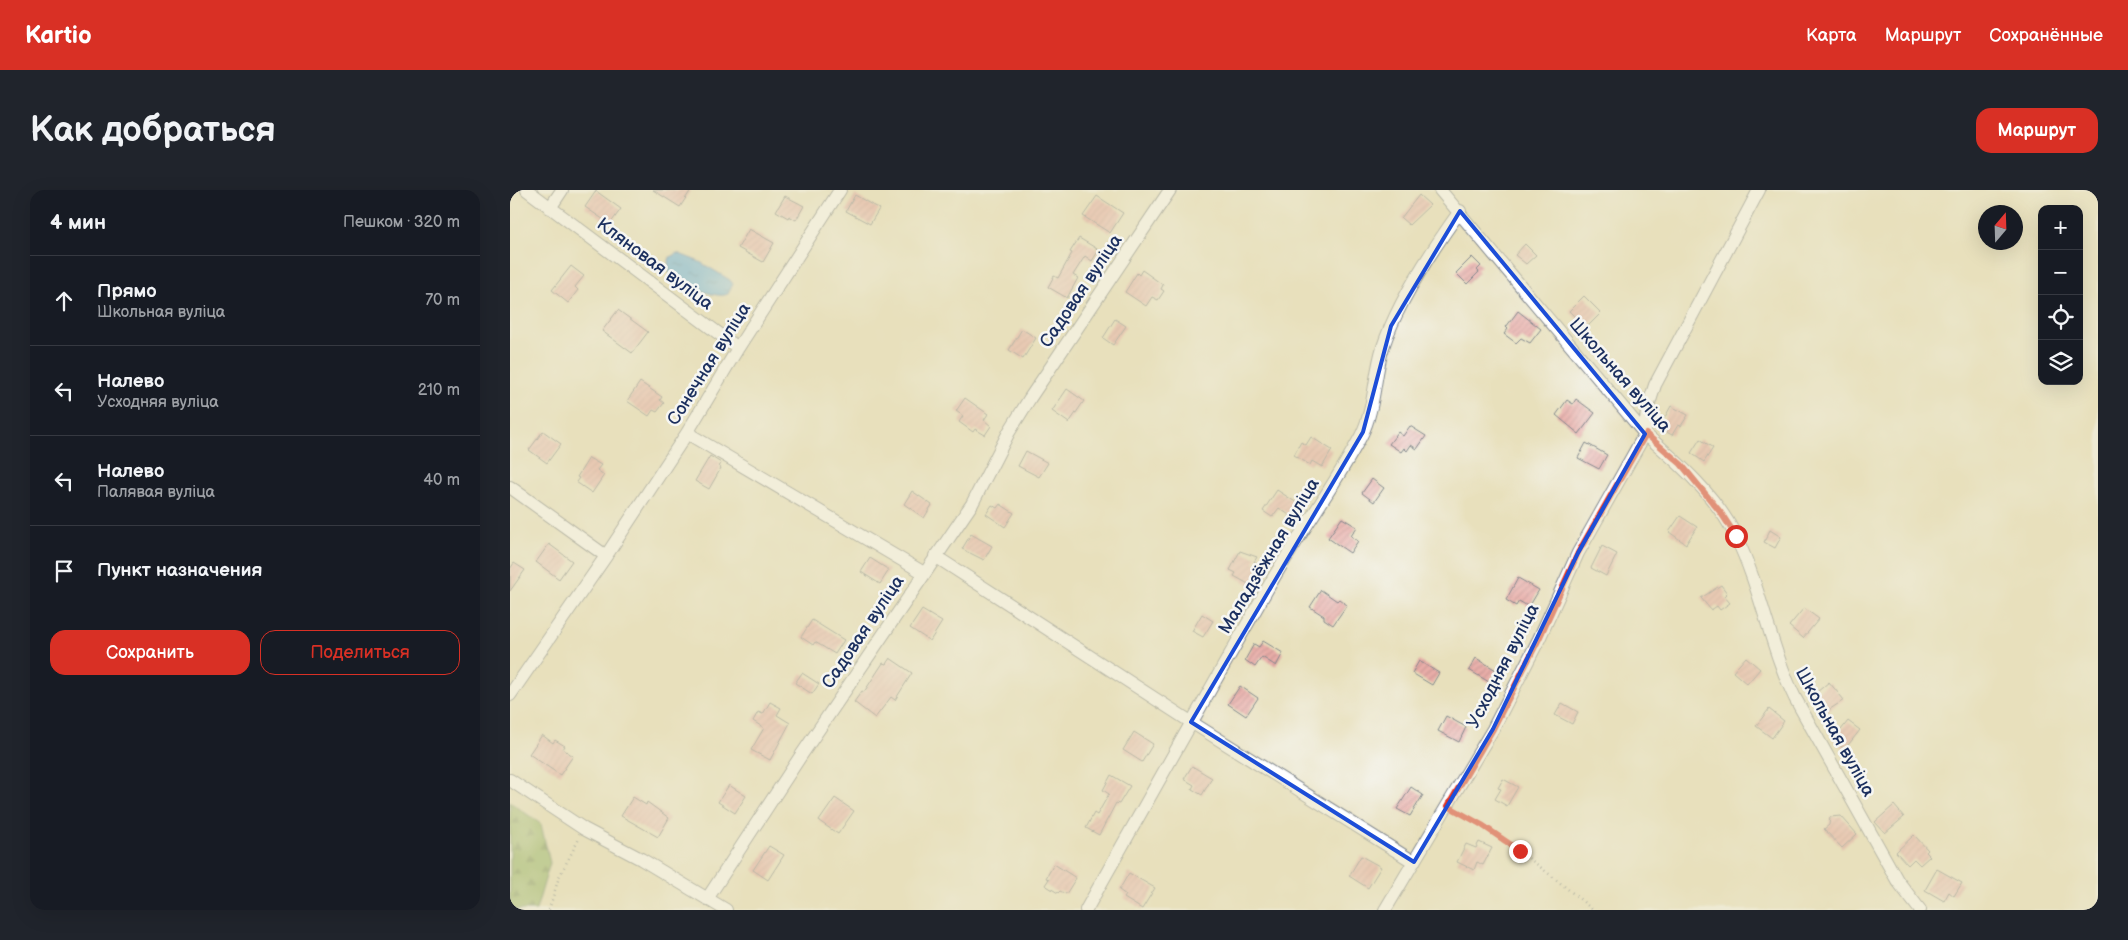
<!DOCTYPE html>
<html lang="ru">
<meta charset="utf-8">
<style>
:root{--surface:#171b24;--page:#20242c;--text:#f1f3f6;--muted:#9ea1a6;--line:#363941;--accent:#d93025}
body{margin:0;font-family:"Balsamiq Sans",sans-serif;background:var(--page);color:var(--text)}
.controls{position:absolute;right:15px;top:15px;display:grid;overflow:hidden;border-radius:10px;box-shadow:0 5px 20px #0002}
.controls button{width:45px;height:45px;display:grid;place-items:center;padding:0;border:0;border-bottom:1px solid var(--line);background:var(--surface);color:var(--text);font:25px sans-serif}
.compass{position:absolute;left:1468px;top:15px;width:45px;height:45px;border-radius:50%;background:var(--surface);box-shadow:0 5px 20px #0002;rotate:19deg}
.stop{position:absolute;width:15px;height:15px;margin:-11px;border:4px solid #d93025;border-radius:50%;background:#fff}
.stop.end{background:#d93025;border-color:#fff;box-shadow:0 1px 5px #0008}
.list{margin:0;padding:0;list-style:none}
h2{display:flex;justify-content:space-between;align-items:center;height:65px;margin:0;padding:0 20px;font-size:21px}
h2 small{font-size:16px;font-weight:400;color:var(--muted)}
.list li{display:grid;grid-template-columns:32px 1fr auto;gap:15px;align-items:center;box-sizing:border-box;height:90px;padding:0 20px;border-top:1px solid var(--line)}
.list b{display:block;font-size:19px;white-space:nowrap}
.list p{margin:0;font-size:16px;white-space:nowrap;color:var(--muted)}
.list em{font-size:16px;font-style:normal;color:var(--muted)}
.actions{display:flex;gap:10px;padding:15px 20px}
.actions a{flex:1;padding:11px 0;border:1px solid var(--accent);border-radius:15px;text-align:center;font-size:18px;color:var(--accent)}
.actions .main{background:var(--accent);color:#fff}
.icon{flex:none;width:28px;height:28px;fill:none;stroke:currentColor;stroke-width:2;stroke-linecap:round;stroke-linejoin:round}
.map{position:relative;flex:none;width:1588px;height:720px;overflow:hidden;border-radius:15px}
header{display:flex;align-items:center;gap:30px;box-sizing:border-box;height:70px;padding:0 25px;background:var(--accent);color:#fff}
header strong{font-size:24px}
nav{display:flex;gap:28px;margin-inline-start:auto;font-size:18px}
.intro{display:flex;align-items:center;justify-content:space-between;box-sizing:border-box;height:120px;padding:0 30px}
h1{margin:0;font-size:35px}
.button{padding:12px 22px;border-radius:15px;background:var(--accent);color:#fff;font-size:18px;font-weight:700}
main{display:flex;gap:30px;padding:0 30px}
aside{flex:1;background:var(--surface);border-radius:15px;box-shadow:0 5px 20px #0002}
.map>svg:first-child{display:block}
.forest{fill:url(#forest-firs);stroke:#587262}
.water{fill:url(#water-ripples);stroke:#4472a1}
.building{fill:url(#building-hatch)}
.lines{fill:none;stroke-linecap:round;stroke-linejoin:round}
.minor-casing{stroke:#82888d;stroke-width:14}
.path{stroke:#82888d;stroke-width:2.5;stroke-dasharray:1 4;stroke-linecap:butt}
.minor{stroke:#fff;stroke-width:12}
.route{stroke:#d93025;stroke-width:6}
.marked{fill:none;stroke:#1d4ed8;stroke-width:4;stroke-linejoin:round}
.labels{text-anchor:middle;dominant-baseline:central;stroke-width:5;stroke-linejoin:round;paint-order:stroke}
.street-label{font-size:18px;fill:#1b2f5e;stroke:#f6f6f2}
</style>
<header>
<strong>Kartio</strong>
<nav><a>Карта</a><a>Маршрут</a><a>Сохранённые</a></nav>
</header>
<div class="intro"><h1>Как добраться</h1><a class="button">Маршрут</a></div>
<main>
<aside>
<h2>4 мин<small>Пешком · 320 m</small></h2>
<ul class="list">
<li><svg class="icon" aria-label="ahead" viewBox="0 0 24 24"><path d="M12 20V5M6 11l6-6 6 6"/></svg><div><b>Прямо</b><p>Школьная вуліца</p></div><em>70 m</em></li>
<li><svg class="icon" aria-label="left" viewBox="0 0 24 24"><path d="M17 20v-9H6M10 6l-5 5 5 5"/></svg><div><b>Налево</b><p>Усходняя вуліца</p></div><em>210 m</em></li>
<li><svg class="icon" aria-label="left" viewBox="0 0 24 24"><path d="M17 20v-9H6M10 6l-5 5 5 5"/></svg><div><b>Налево</b><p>Палявая вуліца</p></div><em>40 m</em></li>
<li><svg class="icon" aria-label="arrive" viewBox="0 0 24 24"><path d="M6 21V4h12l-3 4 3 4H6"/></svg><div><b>Пункт назначения</b></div></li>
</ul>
<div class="actions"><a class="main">Сохранить</a><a>Поделиться</a></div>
</aside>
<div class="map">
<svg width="1588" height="720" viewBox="0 0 1588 720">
<defs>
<pattern id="forest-firs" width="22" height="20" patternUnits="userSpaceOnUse" patternTransform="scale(1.25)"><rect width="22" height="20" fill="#96b567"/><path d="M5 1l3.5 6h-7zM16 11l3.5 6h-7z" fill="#7a9458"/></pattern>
<pattern id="water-ripples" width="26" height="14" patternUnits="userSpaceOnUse" patternTransform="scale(1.25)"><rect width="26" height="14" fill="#6cb4e4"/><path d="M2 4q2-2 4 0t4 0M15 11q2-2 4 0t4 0" fill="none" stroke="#5893bc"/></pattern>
<pattern id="building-hatch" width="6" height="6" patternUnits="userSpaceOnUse" patternTransform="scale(1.25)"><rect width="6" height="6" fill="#e9ada8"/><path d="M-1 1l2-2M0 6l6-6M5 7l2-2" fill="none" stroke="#c79593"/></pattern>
</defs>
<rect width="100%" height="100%" fill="#f6f6f2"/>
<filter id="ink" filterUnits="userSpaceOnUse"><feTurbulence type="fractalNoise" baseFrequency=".02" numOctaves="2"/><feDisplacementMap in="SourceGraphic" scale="10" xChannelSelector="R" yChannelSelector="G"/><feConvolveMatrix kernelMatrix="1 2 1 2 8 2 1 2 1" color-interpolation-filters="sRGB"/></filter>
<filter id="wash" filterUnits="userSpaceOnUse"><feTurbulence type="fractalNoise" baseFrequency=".0096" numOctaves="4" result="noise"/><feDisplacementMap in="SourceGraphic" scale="20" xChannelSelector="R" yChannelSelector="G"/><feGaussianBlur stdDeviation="1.12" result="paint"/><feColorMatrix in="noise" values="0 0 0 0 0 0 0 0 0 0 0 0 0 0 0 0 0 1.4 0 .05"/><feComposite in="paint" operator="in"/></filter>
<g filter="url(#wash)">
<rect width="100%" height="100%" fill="#e8e0bc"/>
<path class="forest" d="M0,612L31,634L40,673L26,720H0Z"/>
<path class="water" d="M167,63L190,72L220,90L223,94L218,104C204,110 174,93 160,85L158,74L160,67Z"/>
<g id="blocks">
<path class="building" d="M143,0H181L170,17Z
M86,1L111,19L100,34L75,17Z
M345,5L369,19L360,34L336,21Z
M909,5L920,15L899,35L891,28Z
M275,6L294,16L286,30L279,26L278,28L266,21Z
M587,6L613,23L600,43L573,26Z
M239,39L264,53L253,72L228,58Z
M569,48L589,60L582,71L575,66L563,85L568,88L557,108L538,97L544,86L548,88L562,63L560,62Z
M1015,54L1026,65L1016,74L1005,65Z
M962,67L971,76L967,80L969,82L957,94L946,83Z
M61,76L74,86L65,97L68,100L58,113L42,100Z
M632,80L653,95L651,99L654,101L648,110L642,107L636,116L615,102L627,83L629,85Z
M1074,106L1091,123L1076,138L1059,121Z
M108,120L138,142L122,163L92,141Z
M1008,121L1031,139L1020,153L1011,148L1006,153L994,144L998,139L996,137Z
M605,129L616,136L603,155L593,148Z
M512,139L526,148L513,169L499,160Z
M130,192L152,207L150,210L154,213L147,222L143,220L139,226L117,211Z
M557,199L574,211L559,233L542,221Z
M455,208L478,224L474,230L481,236L475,245L465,239L463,242L449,232L453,226L446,221Z
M1066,209L1085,223L1069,244L1046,225L1057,210L1063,214Z
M1161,216L1178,225L1171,236L1168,235L1162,245L1149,238Z
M900,236L916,246L907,259L901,255L897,261L894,258L891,262L879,254L888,242L893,246Z
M33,241L51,254L37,273L19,260Z
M801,247L822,260L812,277L802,271L800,275L784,265L791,252L796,255Z
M1190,249L1203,258L1194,272L1181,263Z
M1076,253L1097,265L1089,279L1068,268Z
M516,261L538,273L529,287L508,276Z
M200,266L211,273L209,277L211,278L199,299L185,291Z
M79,268L91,275L87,280L94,285L82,303L66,292L69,288L67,287Z
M862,289L874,298L864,312L852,303Z
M767,300L790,315L782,327L769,318L762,327L753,321Z
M402,301L422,315L414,328L394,314Z
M490,314L504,323L495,337L476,324L482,315L487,318Z
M1170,326L1187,337L1176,354L1159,342Z
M832,328L847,337L841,346L848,351L840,363L818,348Z
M1260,340L1271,347L1265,358L1254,352Z
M461,344L482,356L474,370L452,359Z
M39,354L62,371L49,389L26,372Z
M1092,356L1107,364L1096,386L1081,378Z
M730,361L747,367L744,372L753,377L742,396L724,386L726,383L720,380Z
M360,368L379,380L370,394L351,382Z
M4,373L15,380L0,401V379Z
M1008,388L1029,400L1019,417L1009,411L1006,416L996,410Z
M1211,395L1217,403L1214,406L1220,413L1210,420L1207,416L1201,420L1191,408Z
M811,400L827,411L829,409L837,415L823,435L814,429V426L800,417Z
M1294,418L1309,429L1293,448L1279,436Z
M412,420L432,432L420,451L400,438Z
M692,424L703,431L693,447L682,441Z
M302,430L334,450L325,464L305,452L303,455L291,447Z
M753,451L773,463L766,476L752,467L745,477L735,470L744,454L749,457Z
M1236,467L1250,479L1237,494L1223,482Z
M380,468L402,483L385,510L381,507L365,528L344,512L352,501L354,502L373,473L376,474Z
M966,468L986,480L979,492L959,480Z
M909,471L929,483L922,495L902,483Z
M292,483L309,494L302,504L285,493Z
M1319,492L1334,510L1314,523L1301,507Z
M730,496L748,508L736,526L718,514Z
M260,512L271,518L267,525L280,533L260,570L241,560L254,538L243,531L248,522L253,524Z
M1052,513L1068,522L1062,534L1045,525Z
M1259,519L1274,531L1262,548L1246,536Z
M936,526L956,537L949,552L928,541Z
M1338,531L1350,540L1335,559L1323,550Z
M624,542L643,554L632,572L613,560Z
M32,545L43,553L45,550L55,556L53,559L63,566L50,585L19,564Z
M682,576L702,588L692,605L682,599L684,595L674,589Z
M601,585L620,596L609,614L606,613L589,645L576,638L584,623L587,625L599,604L593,600Z
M993,589L1008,597L997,616L985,609L991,599L988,598Z
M219,595L236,606L225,623L208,612Z
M901,597L913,605L900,626L887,619Z
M123,607L136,615L137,612L159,628L148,647L111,626Z
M325,608L344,621L328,644L309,631Z
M1384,615L1394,627L1375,643L1365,632Z
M1331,626L1347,644L1332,658L1314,639L1319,635L1320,627Z
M1404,645L1418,660L1416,662L1420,666L1410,675L1404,669L1398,675L1386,662Z
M969,652L982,658L973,675L967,672L964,680L947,672L956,654L966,658Z
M259,656L274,665L258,690L243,680Z
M851,666L871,677L858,698L839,686Z
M544,674L566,688L556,704L550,701L548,703L535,695L539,689L536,688Z
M1427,679L1452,693L1444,706L1439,702L1434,711L1415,700Z
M619,683L645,698L632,719L614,708L616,705L609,700Z"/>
</g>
</g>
<g filter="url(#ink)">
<use href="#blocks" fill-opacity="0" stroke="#82888d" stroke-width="1"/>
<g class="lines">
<defs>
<path id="minor" d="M17,0L228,158
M930,0L1135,244C1168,272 1208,308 1226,347C1251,398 1260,457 1285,508L1387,690L1410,720
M40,18L52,0
M177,243L414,383
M0,297L96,366
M425,366L681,532L904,672
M0,505L96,366L177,243L228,158L330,0
M0,590L74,639L131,669L216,720
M197,709L290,567L462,314L499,242L520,208L660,0
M576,720C638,610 700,499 763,389C791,341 825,295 851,246C865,219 864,185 873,157C888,111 922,60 950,21
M875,720L983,539L1029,449L1068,363L1135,244L1137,220L1145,195L1249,0"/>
</defs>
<use href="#minor" class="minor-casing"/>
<path class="path" d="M948,621C997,649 1040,684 1083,720
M39,720L49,687L69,649"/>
<use href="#minor" class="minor"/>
</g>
</g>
<g class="lines" filter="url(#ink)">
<path class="route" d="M1010,661L972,635L938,616L983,539L1029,449L1068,363L1136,244L1171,274L1211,323L1226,346"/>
</g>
<path d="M0 0H1588V720H0ZM950,21L1135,244L1068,363L983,539L904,672L681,532L853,242L881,136Z" fill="#e8e0bc" fill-opacity=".55" fill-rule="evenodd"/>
<path class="marked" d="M950,21L1135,244L1068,363L983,539L904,672L681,532L853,242L881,136Z"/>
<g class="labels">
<g class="street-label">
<text transform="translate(145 74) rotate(37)">Кляновая вуліца</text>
<text transform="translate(571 101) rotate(-56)">Садовая вуліца</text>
<text transform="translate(199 174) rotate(-58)">Сонечная вуліца</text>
<text transform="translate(1110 185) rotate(49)">Школьная вуліца</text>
<text transform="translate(759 366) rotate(-59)">Маладзёжная вуліца</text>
<text transform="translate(353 442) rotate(-56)">Садовая вуліца</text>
<text transform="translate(993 476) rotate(-63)">Усходняя вуліца</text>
<text transform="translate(1325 542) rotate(61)">Школьная вуліца</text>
</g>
</g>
</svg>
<div class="controls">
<button>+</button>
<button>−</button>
<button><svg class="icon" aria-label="locate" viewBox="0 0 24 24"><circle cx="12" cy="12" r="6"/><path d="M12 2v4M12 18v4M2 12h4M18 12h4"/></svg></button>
<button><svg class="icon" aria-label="layers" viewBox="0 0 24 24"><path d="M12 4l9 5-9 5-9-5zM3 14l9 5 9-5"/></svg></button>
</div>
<svg class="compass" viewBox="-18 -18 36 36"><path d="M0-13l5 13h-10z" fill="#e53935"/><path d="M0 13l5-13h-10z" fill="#9ea1a6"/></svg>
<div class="stop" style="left:1226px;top:346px"></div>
<div class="stop end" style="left:1010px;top:661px"></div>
</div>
</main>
